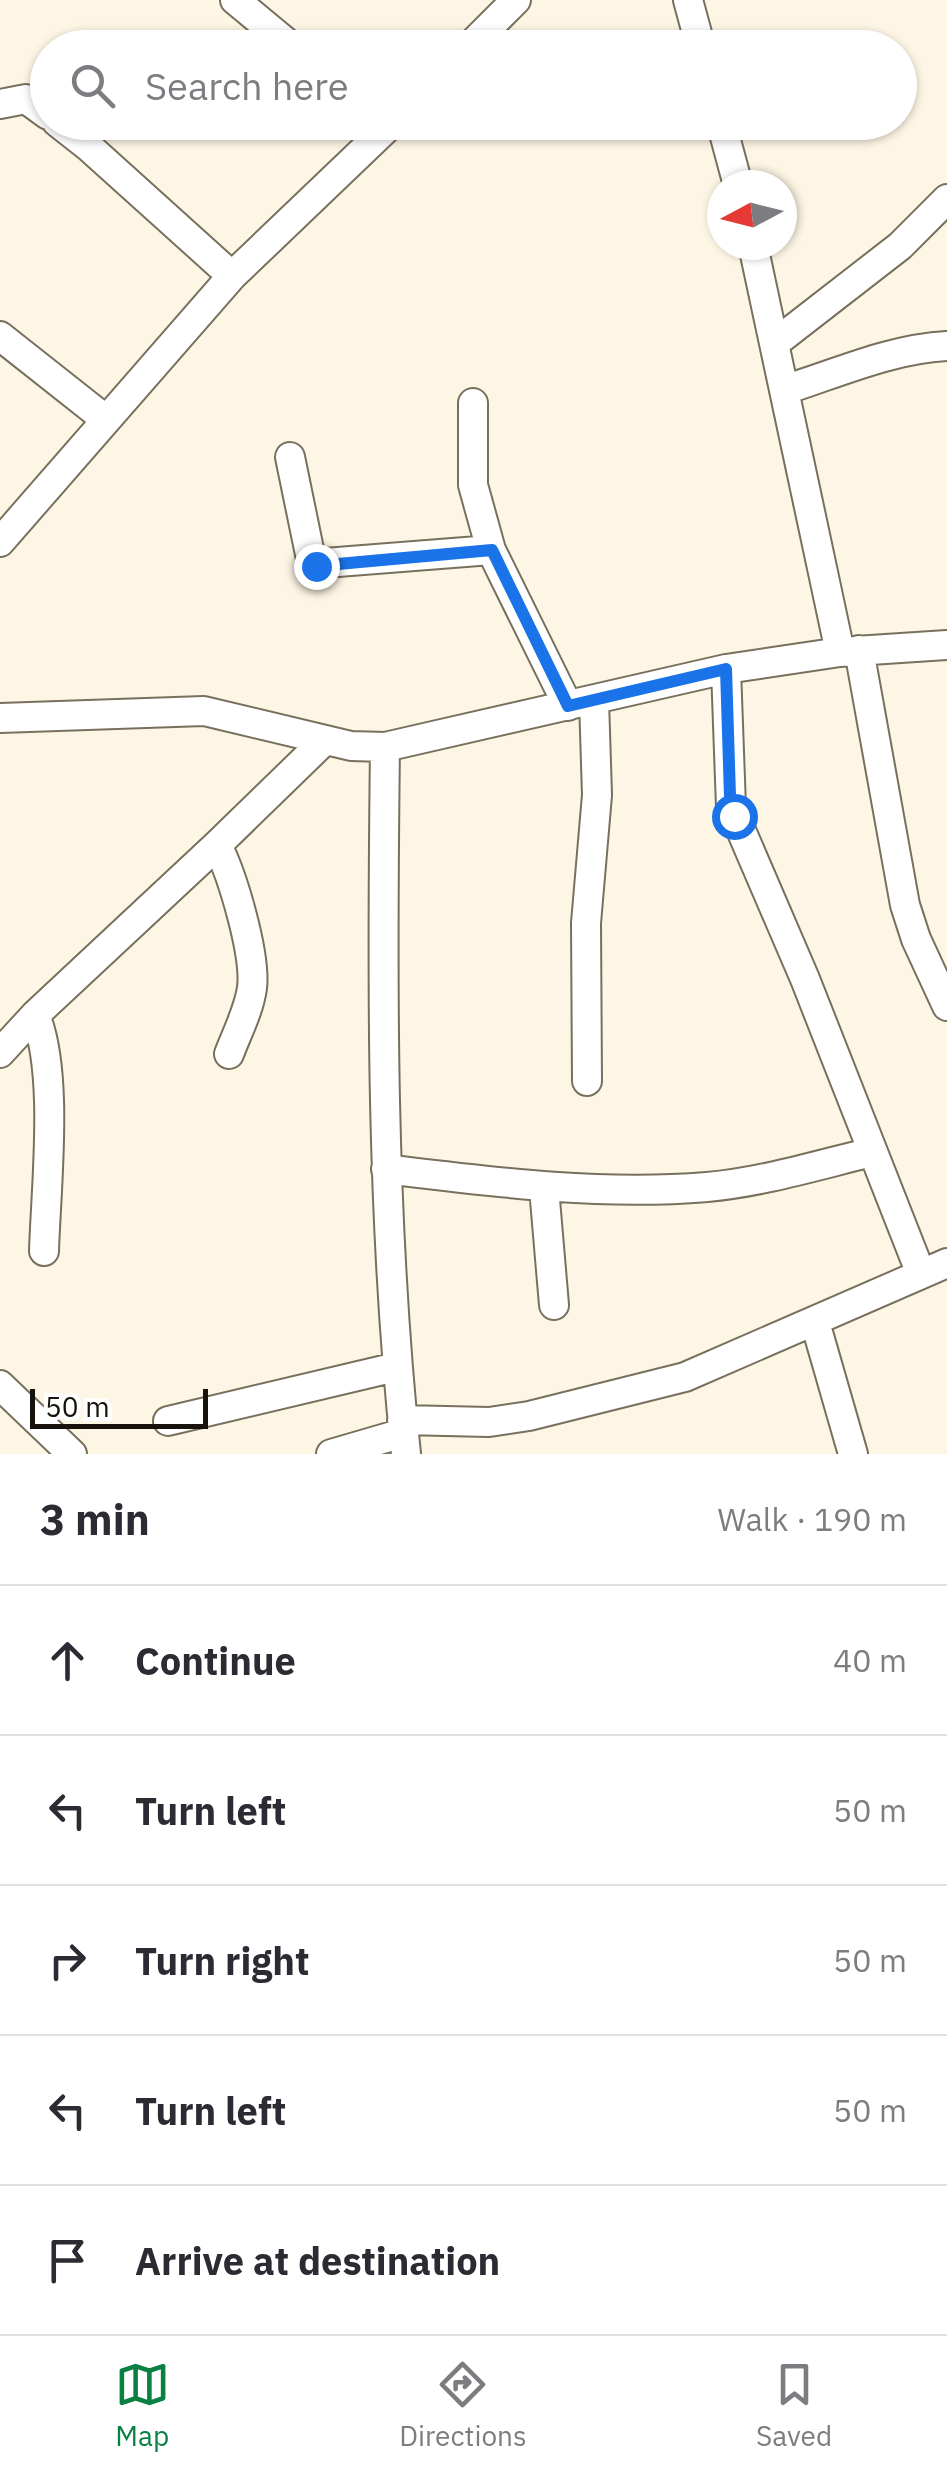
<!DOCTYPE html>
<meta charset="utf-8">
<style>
:root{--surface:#fff;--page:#f2f2f3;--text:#2b2b33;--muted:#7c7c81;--line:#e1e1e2;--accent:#0b8043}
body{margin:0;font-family:"IBM Plex Sans",sans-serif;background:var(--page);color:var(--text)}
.compass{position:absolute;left:707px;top:170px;width:90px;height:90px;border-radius:50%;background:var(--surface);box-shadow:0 2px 8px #0004;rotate:263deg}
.scale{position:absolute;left:30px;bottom:25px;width:178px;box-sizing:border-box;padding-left:10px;border:5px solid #17130c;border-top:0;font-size:28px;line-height:35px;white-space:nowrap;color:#17130c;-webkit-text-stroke:8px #fff;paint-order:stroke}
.stop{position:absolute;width:30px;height:30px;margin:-22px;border:8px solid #1a73e8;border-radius:50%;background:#fff}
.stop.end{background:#1a73e8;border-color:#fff;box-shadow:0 2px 10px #0008}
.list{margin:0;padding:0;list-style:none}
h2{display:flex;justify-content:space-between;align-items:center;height:130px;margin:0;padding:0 40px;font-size:42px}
h2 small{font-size:32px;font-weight:400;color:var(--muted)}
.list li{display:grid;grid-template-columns:65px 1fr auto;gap:30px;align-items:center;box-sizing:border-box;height:150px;padding:0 40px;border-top:2px solid var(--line)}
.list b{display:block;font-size:38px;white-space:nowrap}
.list em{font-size:32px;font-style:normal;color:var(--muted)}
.icon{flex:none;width:55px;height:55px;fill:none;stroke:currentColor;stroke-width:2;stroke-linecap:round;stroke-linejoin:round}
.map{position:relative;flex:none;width:947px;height:1454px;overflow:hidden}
.search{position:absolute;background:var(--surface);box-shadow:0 2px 8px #0004;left:30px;right:30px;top:30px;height:110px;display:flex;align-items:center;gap:25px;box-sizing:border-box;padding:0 35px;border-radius:55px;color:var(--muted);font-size:38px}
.sheet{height:880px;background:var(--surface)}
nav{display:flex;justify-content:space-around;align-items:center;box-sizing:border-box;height:140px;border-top:2px solid var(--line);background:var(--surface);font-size:28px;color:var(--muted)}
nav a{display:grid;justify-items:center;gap:5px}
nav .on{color:var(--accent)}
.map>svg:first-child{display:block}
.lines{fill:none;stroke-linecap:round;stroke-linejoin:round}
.street-casing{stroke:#78705d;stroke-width:32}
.street{stroke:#fff;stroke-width:28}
.route{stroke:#1a73e8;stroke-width:12}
</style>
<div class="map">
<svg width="947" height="1454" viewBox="0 0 947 1454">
<rect width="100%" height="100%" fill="#fef6e5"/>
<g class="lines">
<defs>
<path id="street" d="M235,0L293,48
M688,0L701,48
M468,48L516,0
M0,104L26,99L48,115
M57,122L90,148L232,276
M721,122L738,185
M753,245L840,652
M0,336L105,419
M775,343L900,246L947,199
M784,390C838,373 890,349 947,346
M473,403V485L491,550L568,706
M290,457L312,564L491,550
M0,542L232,276L393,122
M859,650L905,905L916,939L947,1006
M726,669L731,807L805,979L921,1274
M0,718L204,711L351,746L385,747L726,669L840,652L947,645
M385,747C382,983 381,1219 406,1454
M217,845C233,876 256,955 252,988C249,1010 237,1033 229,1054
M35,1015C59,1072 46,1186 44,1251
M0,1053L35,1015L217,845L325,740
M587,1081L586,923L597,795L594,700
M386,1169C493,1182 599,1196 707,1187C763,1182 818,1165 872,1152
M544,1188L554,1305
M815,1322L853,1454
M0,1385L72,1454
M402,1420L489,1422L529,1416L685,1377L947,1263
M168,1421L396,1367
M331,1454L403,1433"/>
</defs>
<use href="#street" class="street-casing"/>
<use href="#street" class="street"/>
</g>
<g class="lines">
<path class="route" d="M316,566L492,550L568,706L726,669L730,796L734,816"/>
</g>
</svg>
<svg class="compass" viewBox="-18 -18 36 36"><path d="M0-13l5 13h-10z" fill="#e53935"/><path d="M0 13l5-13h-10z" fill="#7c7c81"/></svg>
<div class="scale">50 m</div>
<div class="stop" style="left:734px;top:816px"></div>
<div class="stop end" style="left:316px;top:566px"></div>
<div class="search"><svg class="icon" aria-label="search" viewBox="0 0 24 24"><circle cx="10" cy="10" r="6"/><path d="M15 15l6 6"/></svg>Search here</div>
</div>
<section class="sheet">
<h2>3 min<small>Walk · 190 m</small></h2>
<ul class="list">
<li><svg class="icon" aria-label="ahead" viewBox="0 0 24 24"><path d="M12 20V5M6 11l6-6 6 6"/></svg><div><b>Continue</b></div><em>40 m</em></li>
<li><svg class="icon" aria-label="left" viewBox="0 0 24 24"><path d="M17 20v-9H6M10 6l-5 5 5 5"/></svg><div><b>Turn left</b></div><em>50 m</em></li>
<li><svg class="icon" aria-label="right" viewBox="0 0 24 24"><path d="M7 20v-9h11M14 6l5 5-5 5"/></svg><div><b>Turn right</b></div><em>50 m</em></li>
<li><svg class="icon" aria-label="left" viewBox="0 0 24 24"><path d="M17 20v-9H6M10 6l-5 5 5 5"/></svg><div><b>Turn left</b></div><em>50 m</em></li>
<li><svg class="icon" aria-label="arrive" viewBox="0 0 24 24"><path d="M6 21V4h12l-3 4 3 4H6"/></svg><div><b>Arrive at destination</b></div></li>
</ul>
</section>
<nav>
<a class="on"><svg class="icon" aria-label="map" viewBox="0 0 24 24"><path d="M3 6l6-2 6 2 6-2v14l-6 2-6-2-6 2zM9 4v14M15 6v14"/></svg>Map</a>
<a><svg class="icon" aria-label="directions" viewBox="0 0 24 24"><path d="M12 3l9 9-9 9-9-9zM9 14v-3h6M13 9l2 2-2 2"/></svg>Directions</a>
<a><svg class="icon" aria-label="saved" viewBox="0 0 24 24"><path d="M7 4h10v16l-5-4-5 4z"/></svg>Saved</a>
</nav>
